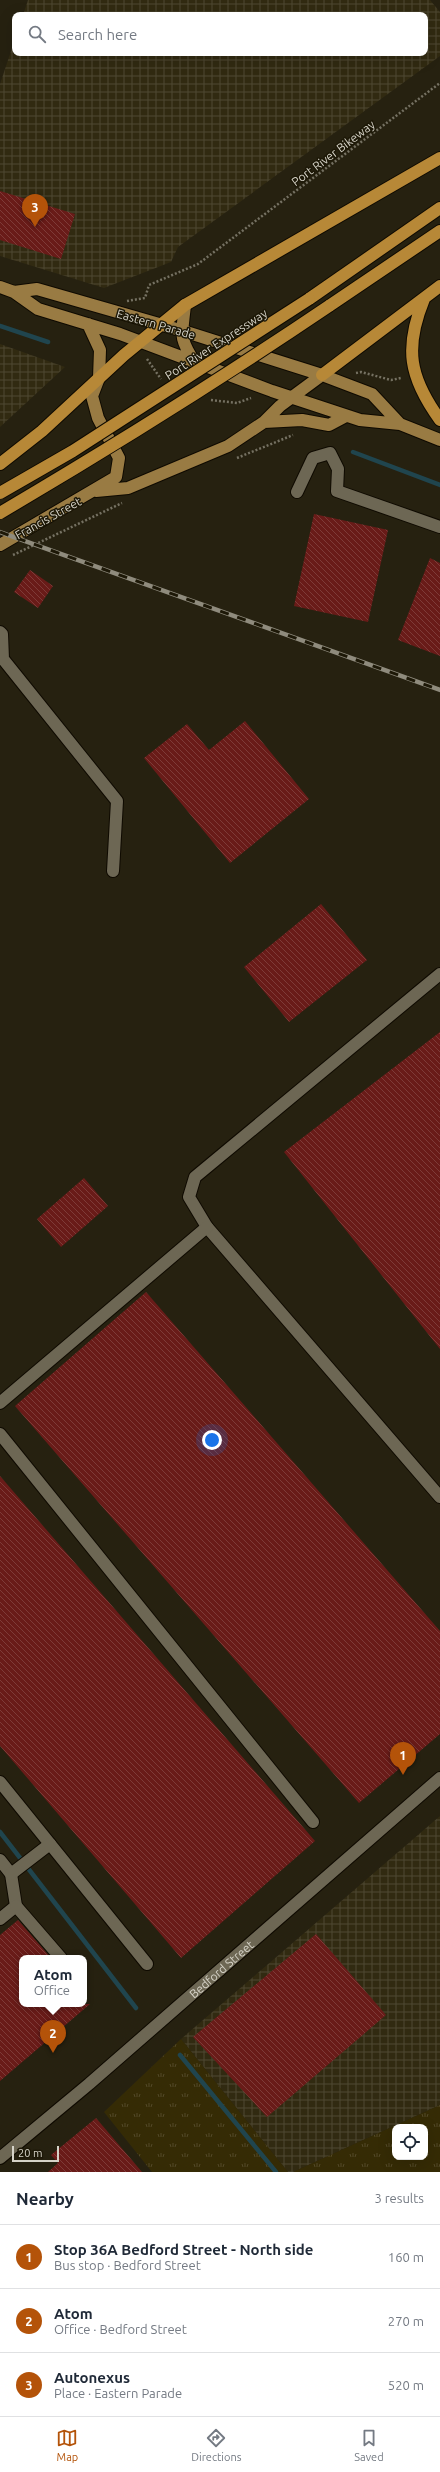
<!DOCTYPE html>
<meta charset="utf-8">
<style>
:root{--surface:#fff;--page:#f2f2f3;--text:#1f2937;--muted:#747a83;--line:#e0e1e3;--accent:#b45309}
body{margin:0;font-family:Ubuntu,sans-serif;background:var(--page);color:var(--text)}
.controls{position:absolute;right:12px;bottom:12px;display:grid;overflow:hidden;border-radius:8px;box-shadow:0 4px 16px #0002}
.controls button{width:36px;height:36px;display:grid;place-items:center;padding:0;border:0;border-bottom:1px solid var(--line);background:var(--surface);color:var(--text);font:20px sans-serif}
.scale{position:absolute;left:12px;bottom:10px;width:47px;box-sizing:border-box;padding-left:4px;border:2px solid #d6d3c8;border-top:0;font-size:11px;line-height:14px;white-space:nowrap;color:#d6d3c8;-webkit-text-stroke:3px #1d1807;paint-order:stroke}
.you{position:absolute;left:212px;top:1440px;width:14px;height:14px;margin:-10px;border:3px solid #fff;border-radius:50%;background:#1a73e8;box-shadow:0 0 0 6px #1a73e833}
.badge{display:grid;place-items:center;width:26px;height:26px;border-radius:50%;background:var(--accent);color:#fff;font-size:13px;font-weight:700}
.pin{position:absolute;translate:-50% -33px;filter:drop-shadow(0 1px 2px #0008)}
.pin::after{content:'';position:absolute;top:21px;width:14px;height:12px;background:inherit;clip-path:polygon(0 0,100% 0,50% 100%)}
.popup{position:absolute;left:19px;top:1955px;width:68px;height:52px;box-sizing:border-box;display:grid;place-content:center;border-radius:8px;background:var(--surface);filter:drop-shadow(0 1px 3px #0005);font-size:13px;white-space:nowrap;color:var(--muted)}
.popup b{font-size:15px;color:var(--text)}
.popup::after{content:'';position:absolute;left:50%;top:100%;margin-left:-8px;border:8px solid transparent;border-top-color:var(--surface)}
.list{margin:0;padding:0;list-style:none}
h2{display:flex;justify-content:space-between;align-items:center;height:52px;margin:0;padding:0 16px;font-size:17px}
h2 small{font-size:13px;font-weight:400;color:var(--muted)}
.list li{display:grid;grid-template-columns:26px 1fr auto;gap:12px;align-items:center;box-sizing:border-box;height:64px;padding:0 16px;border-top:1px solid var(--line)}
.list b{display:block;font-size:15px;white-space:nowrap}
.list p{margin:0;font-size:13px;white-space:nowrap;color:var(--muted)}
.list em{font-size:13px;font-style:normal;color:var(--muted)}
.icon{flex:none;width:22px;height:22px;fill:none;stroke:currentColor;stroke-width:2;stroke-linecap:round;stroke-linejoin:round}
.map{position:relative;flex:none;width:440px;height:2172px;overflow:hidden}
.search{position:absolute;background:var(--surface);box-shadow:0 4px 16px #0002;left:12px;right:12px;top:12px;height:44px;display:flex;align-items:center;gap:10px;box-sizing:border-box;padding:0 14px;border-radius:8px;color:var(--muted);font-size:15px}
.sheet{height:244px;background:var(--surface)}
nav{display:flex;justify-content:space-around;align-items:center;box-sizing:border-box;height:56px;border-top:1px solid var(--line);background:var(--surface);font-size:11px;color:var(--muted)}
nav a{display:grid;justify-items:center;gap:2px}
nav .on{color:var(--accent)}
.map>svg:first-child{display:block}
.industrial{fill:url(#industrial-grid)}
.grass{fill:url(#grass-tufts);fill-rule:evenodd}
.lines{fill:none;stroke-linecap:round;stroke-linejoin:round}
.stream{stroke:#20454e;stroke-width:4.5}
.building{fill:url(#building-back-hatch)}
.minor-casing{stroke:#0f0a00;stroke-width:14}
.major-casing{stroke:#0f0a00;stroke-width:14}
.highway-casing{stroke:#0f0a00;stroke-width:14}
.path{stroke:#757162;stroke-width:2.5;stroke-dasharray:2 2;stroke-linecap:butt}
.minor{stroke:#6d6754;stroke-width:12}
.major{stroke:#997b43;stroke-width:12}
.highway{stroke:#b78837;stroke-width:12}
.rail-casing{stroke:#8f8b7d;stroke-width:4.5}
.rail{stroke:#1d1807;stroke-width:3;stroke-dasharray:9;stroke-linecap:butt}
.highway-bridge-casing{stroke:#0f0a00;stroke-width:14;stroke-linecap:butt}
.highway-bridge{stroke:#b78837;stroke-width:12}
.labels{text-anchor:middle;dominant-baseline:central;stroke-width:3;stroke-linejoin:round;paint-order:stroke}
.street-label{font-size:12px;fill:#d6d3c8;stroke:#1d1807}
</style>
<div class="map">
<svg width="440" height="2172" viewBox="0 0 440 2172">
<defs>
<pattern id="industrial-grid" width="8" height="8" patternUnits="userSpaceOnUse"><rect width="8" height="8" fill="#312a11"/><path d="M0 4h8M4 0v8" fill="none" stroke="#4e4832"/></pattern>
<pattern id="grass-tufts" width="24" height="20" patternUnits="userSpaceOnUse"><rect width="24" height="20" fill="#352b05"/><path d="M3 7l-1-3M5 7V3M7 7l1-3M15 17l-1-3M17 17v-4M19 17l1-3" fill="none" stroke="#524928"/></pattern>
<pattern id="building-back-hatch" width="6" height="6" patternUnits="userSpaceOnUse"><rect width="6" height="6" fill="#691b18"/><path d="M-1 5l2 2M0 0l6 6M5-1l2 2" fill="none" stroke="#7e3b38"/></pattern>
</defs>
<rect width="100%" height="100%" fill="#262110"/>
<path class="industrial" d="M28,0H430L440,12V56L178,247L171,262L104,288L0,256V84L15,39V53H425V15H23Z
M0,344L65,367L0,427Z
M440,1816V2105L293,2172H288L181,2039Z"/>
<path class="grass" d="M181,2039L288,2172H152L104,2112Z
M440,2105V2172H293ZM395,2127H425V2157H395Z"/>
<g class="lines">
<path class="stream" d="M0,326L48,342
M353,452L440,485
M0,1832L136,2008
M180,2055L276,2172"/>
</g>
<path class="building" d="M0,191L75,214L61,259L0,240Z
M314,514L388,530L368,622L294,606Z
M430,558L440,563V656L398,640Z
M30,570L53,586L38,608L14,592Z
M245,721L309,799L230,863L144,758L187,724L209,750Z
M321,904L367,960L289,1022L244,967Z
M440,1032V1349L284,1152Z
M84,1178L108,1206L61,1247L37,1219Z
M146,1292L440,1631V1734L359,1803L15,1406Z
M0,1476L315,1841L181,1958L0,1746Z
M18,1920L51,1958H22V2004H90L0,2081V1935Z
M316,1934L386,2015L267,2117L193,2037Z
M96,2118L142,2172H48L58,2163L51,2155Z"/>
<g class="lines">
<defs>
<g id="minor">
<path d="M297,492L313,458L330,453L338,469L337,491L440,527"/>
<path d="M0,632L2,634L3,659L117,801L113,871"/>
<path d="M440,974L195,1177L189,1197L207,1227L440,1497"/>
<path d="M0,1403L207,1227"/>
<path d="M0,1434L313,1822"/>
<path d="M0,1782L147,1964"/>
<path d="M0,1860L11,1874L16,1906L0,1919"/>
<path d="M11,1874L50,1844"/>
<path d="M16,1906L61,1958"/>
<path id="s1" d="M0,2158L89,2084L440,1778"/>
</g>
<path id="major" d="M0,287L14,292L38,309L120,334L272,391L360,420L400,424L440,440
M14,292L37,289L180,330L322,375L372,394L400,424
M185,305C182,335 178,336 195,363
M264,422L302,420L329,425L346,416
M96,491L128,488L228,446L264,422L280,406L322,375
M0,545L116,477L119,458L98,418L92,396L99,378L100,350L88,324"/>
<path id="highway" d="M309,299L440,208
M424,299C404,348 409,377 440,420
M329,306L440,231
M322,375L440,286
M0,464L42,431L124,355L185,305L440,158"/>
</defs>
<use href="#minor" class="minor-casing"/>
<use href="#major" class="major-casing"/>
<use href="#highway" class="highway-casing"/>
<path class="path" d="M127,301L145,298L149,285L198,264L440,83
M147,359L161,379
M356,373L361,372L391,380L401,378
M211,400L237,403L251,398
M237,458L293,435
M13,555L122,503"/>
<use href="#minor" class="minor"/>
<use href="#major" class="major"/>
<use href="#highway" class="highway"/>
<defs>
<path id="rail" d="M0,532L440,690"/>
</defs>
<use href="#rail" class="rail-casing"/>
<use href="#rail" class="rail"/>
<defs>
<path id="highway-bridge" d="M0,493L73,451L309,299
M0,513C112,447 221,379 329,306"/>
</defs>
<use href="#highway-bridge" class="highway-bridge-casing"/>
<use href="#highway-bridge" class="highway-bridge"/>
</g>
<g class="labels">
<g class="street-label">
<text transform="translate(333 153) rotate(-37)">Port River Bikeway</text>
<text transform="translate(156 324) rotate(16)">Eastern Parade</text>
<text transform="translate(216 344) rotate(-33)">Port River Expressway</text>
<text transform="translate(48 518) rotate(-29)">Francis Street</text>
<text stroke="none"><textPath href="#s1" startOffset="291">Bedford Street</textPath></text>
</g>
</g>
</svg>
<div class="controls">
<button><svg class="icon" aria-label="locate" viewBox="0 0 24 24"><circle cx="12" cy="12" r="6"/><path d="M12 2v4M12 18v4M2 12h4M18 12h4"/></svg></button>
</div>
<div class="scale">20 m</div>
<div class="you"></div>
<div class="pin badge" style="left:403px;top:1775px">1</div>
<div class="pin badge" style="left:53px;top:2053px">2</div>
<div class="popup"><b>Atom</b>Office</div>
<div class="pin badge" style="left:35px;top:227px">3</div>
<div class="search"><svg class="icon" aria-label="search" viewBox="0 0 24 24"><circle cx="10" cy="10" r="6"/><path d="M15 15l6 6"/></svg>Search here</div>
</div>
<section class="sheet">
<h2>Nearby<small>3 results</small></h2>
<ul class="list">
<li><span class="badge">1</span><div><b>Stop 36A Bedford Street - North side</b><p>Bus stop · Bedford Street</p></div><em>160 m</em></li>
<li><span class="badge">2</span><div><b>Atom</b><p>Office · Bedford Street</p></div><em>270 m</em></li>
<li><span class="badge">3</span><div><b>Autonexus</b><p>Place · Eastern Parade</p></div><em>520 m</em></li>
</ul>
</section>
<nav>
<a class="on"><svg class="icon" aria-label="map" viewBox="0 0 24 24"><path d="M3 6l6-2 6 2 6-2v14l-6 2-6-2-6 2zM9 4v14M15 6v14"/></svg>Map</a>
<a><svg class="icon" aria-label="directions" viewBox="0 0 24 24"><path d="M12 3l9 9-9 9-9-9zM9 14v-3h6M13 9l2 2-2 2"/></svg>Directions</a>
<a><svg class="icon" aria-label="saved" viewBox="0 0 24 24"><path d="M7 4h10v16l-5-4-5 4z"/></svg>Saved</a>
</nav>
